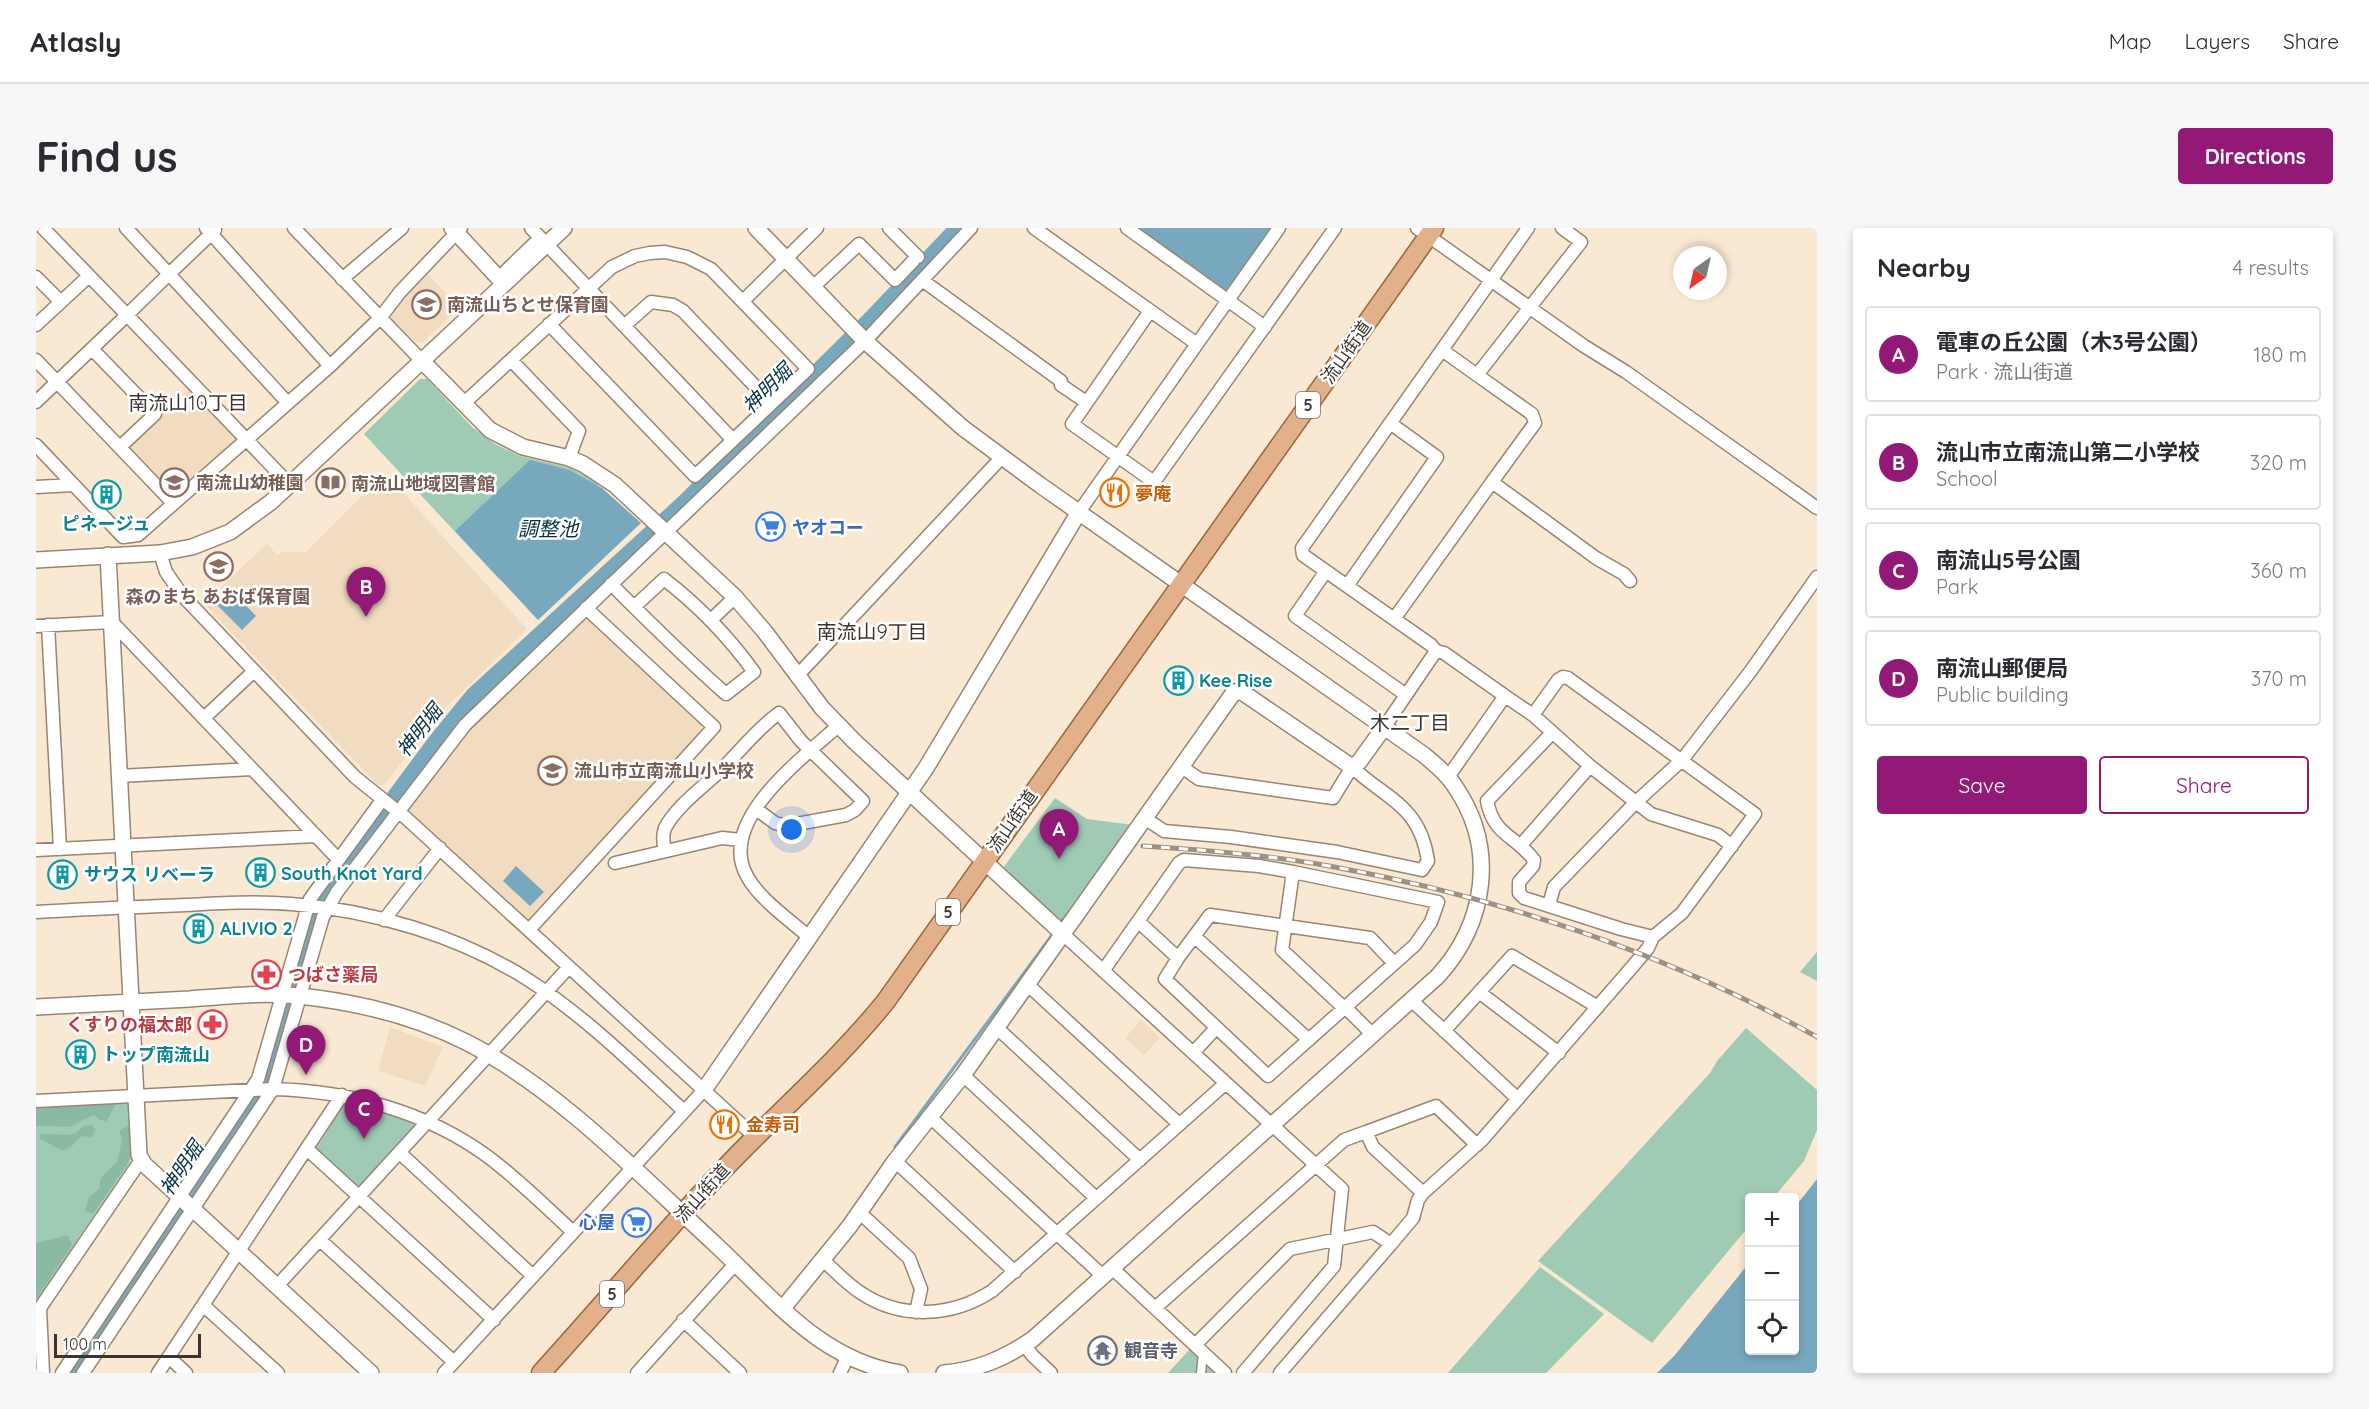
<!DOCTYPE html>
<meta charset="utf-8">
<style>
:root{--surface:#fff;--page:#f7f7f7;--text:#2b2b33;--muted:#7c7c81;--line:#e1e1e2;--accent:#921976}
body{margin:0;font-family:Quicksand,"Noto Sans JP",sans-serif;background:var(--page);color:var(--text)}
.controls{position:absolute;right:18px;bottom:18px;display:grid;overflow:hidden;border-radius:6px;box-shadow:0 3px 9px #0003}
.controls button{width:54px;height:54px;display:grid;place-items:center;padding:0;border:0;border-bottom:2px solid var(--line);background:var(--surface);color:var(--text);font:30px sans-serif}
.compass{position:absolute;left:1637px;top:18px;width:54px;height:54px;border-radius:50%;background:var(--surface);box-shadow:0 3px 9px #0003;rotate:214deg}
.scale{position:absolute;left:18px;bottom:15px;width:147px;box-sizing:border-box;padding-left:6px;border:3px solid #3c352d;border-top:0;font-size:16px;line-height:21px;white-space:nowrap;color:#3c352d;-webkit-text-stroke:4px #fff;paint-order:stroke}
.you{position:absolute;left:756px;top:602px;width:21px;height:21px;margin:-15px;border:4px solid #fff;border-radius:50%;background:#1a73e8;box-shadow:0 0 0 9px #1a73e833}
.badge{display:grid;place-items:center;width:39px;height:39px;border-radius:50%;background:var(--accent);color:#fff;font-size:20px;font-weight:700}
.pin{position:absolute;translate:-50% -50px;filter:drop-shadow(0 2px 3px #0008)}
.pin::after{content:'';position:absolute;top:32px;width:21px;height:18px;background:inherit;clip-path:polygon(0 0,100% 0,50% 100%)}
.list{margin:0;padding:0;list-style:none}
h2{display:flex;justify-content:space-between;align-items:center;height:78px;margin:0;padding:0 24px;font-size:26px}
h2 small{font-size:20px;font-weight:400;color:var(--muted)}
.list li{display:grid;grid-template-columns:39px 1fr auto;gap:18px;align-items:center;box-sizing:border-box;height:96px;margin:0 12px 12px;padding:0 12px;border:2px solid var(--line);border-radius:6px}
.list b{display:block;font-size:22px;white-space:nowrap}
.list p{margin:0;font-size:20px;white-space:nowrap;color:var(--muted)}
.list em{font-size:20px;font-style:normal;color:var(--muted)}
.actions{display:flex;gap:12px;padding:18px 24px}
.actions a{flex:1;padding:14px 0;border:2px solid var(--accent);border-radius:6px;text-align:center;font-size:21px;color:var(--accent)}
.actions .main{background:var(--accent);color:#fff}
.icon{flex:none;width:33px;height:33px;fill:none;stroke:currentColor;stroke-width:2;stroke-linecap:round;stroke-linejoin:round}
.map{position:relative;flex:none;width:1781px;height:1145px;overflow:hidden;border-radius:6px}
header{display:flex;align-items:center;gap:36px;box-sizing:border-box;height:84px;padding:0 30px;background:var(--surface);border-bottom:2px solid var(--line)}
header strong{font-size:28px}
nav{display:flex;gap:33px;margin-inline-start:auto;font-size:21px}
.intro{display:flex;align-items:center;justify-content:space-between;box-sizing:border-box;height:144px;padding:0 36px}
h1{margin:0;font-size:42px}
.button{padding:15px 27px;border-radius:6px;background:var(--accent);color:#fff;font-size:21px;font-weight:700}
main{display:flex;gap:36px;padding:0 36px}
aside{flex:1;background:var(--surface);border-radius:6px;box-shadow:0 3px 9px #0003}
.map>svg:first-child{display:block}
.built{fill:#f2dcc1}
.green{fill:#9fcab4}
.forest{fill:#8bbaa3}
.water{fill:#78a8be}
.lines{fill:none;stroke-linecap:round;stroke-linejoin:round}
.stream{stroke:#78a8be;stroke-width:3}
.river{stroke:#78a8be;stroke-width:18}
.pedestrian-casing{stroke:#968673;stroke-width:11}
.minor-casing{stroke:#968673;stroke-width:15}
.tertiary-casing{stroke:#968673;stroke-width:18}
.primary-casing{stroke:#9c6439;stroke-width:21}
.pedestrian{stroke:#fff;stroke-width:8}
.minor{stroke:#fff;stroke-width:12}
.tertiary{stroke:#fff;stroke-width:15}
.primary{stroke:#e2b18c;stroke-width:18}
.rail-casing{stroke:#9d9182;stroke-width:5}
.rail{stroke:#fff;stroke-width:3;stroke-dasharray:9;stroke-linecap:butt}
.labels{text-anchor:middle;dominant-baseline:central;stroke-width:5;stroke-linejoin:round;paint-order:stroke}
.shield{fill:#fff;stroke:#76726c;stroke-width:1.5}
.shield-label{font-size:16px;font-weight:bold;fill:#3c352d}
.education-label{font-size:18px;font-weight:bold;fill:#785e54;stroke:#fff;text-anchor:start}
.street-label{font-size:18px;fill:#3c352d;stroke:#fff}
.food-label{font-size:18px;font-weight:bold;fill:#c56008;stroke:#fff;text-anchor:start}
.culture-label{font-size:18px;font-weight:bold;fill:#0d838f;stroke:#fff;text-anchor:start}
.shop-label{font-size:18px;font-weight:bold;fill:#366cbe;stroke:#fff;text-anchor:start}
.health-label{font-size:18px;font-weight:bold;fill:#be3a42;stroke:#fff;text-anchor:start}
.worship-label{font-size:18px;font-weight:bold;fill:#5b616d;stroke:#fff;text-anchor:start}
.water-label{font-size:20px;font-style:italic;fill:#073343;stroke:#fff}
.neighbourhood-label{font-size:20px;fill:#3c352d;stroke:#fff}
</style>
<header>
<strong>Atlasly</strong>
<nav><a>Map</a><a>Layers</a><a>Share</a></nav>
</header>
<div class="intro"><h1>Find us</h1><a class="button">Directions</a></div>
<main>
<div class="map">
<svg width="1781" height="1145" viewBox="0 0 1781 1145">
<rect width="100%" height="100%" fill="#f9e8d2"/>
<path class="built" d="M390,44L423,80L387,114H380L353,88L364,71Z
M155,159L203,211L136,269L92,221V217Z
M349,245L491,401L405,484L348,557H342L169,377L170,373L231,316L241,327L245,324H270Z
M552,391L665,497L666,504L543,636L497,692L492,693L373,585V580L434,502L547,393Z
M1105,792L1124,810L1108,827L1089,810Z
M354,799L407,819L389,858L342,843Z"/>
<path class="green" d="M384,151H391L436,199L459,216L484,228L535,240L563,256L463,351L328,206Z
M1019,570L1051,591L1098,597L1030,693H1024L967,640Z
M1781,724V753L1764,744Z
M1710,800L1781,862V902L1768,933L1738,969L1714,970L1713,998L1616,1115L1502,1033L1674,845L1681,833Z
M311,872L378,891L381,900L323,962L279,922Z
M88,873L94,878L96,929L93,936L0,1073V878Z
M1504,1039L1568,1086L1510,1145H1412Z
M1155,1120L1183,1145H1132Z"/>
<path class="forest" d="M80,875L71,893L64,892L58,887L33,899L0,898V880Z
M55,897L60,901L56,909L45,908L35,919L26,923L3,910L5,906L32,907L40,905L47,898Z
M93,897L94,928L91,937L57,986L49,983L53,969L63,961L65,950L82,932L86,910L83,903Z
M32,1007L36,1017L0,1071V1015Z"/>
<path class="water" d="M1101,0H1236L1192,62L1188,63Z
M494,232L533,242L566,260L605,295L502,392L419,303Z
M195,362L220,388L206,402L180,376Z
M480,638L508,664L494,678L467,653Z
M1781,951V1145H1621L1639,1127L1713,1035L1714,1122H1758L1759,979Z"/>
<g class="lines">
<path class="stream" d="M1024,695L1035,682
M859,919L1019,703"/>
<path class="river" d="M36,1145L232,850L283,672L399,516L438,468L648,276L832,95L923,0"/>
<defs>
<path id="pedestrian" d="M468,42L499,12
M1165,1145L1167,1125"/>
<path id="minor" d="M7,0L91,87L133,46L251,174
M90,0L133,46L179,2
M170,0L294,138
M258,0L386,133
M495,0L697,212
M853,0L882,29
M998,0L1161,116L1243,0
M1091,0L1229,99
M1381,0L1548,118L1590,144L1781,280
M0,49L25,74
M306,51L366,0
M886,52L1025,153V157L1050,174
M777,59L823,16L859,52L878,32
M707,73L781,0
M1114,83L1036,196L1118,254L1299,0
M0,97L53,48
M588,98L615,74L637,77L647,83L735,175
M56,121L119,186L84,219
M1406,122L1441,147L1545,14L1526,0
M0,132L137,275
M475,132L543,203L533,230
M1441,147L1496,186L1499,195L1456,254
M0,174L91,87L253,256
M427,176L576,39L599,28L614,25L629,24L651,29L675,41L772,141L659,248L513,96
M0,217L87,309L102,307L294,138L344,90L364,64L425,0
M0,259L38,257
M1043,284L1161,116
M124,325L130,344L146,367L319,549L370,590L719,909
M1290,343L1259,388L1370,467
M575,356C613,394 650,431 690,466L718,444C692,408 663,378 628,351L598,379
M1311,358L1401,229L1354,195
M1358,391L1456,254L1560,330L1588,346L1594,353
M675,392L699,369
M12,397L24,621
M0,398L76,394L302,631
M1400,423L1408,425L1469,468L1412,549
M761,448L966,229
M1469,468L1497,487L1554,538L1615,586L1682,607L1696,618
M168,490L218,443
M1349,498L1400,423L1395,417L1267,327L1266,320L1492,0
M1516,505L1451,573C1458,608 1478,606 1498,632L1497,638L1483,654V665L1488,670L1585,701L1617,709
M83,548L216,541
M1110,591L1128,603L1195,609L1301,624L1386,642L1392,633C1384,577 1351,572 1316,539L1297,570L1163,551L1146,539
M1485,617L1554,538
M0,622L280,608
M629,623C627,615 626,608 629,600C641,577 669,558 687,540C706,521 721,501 743,485L765,513L827,573L819,582L810,587L750,598L739,595L720,581
M579,635L686,610L705,612
M1257,644L1402,674L1395,694L1379,717L1232,848L1129,751L1142,730L1174,687L1334,710L1358,735
M1513,677L1518,659L1600,574L1646,532L1714,444L1781,349
M0,684C50,681 100,679 150,677C185,675 220,673 255,676C336,682 423,708 491,751C549,788 598,837 648,883
M348,692L404,620
M1103,694L1142,730
M493,702L678,499L550,380
M1027,706L1306,961L1298,1038L1207,1145
M1158,708L1273,812
M773,709C754,692 723,671 711,648C680,593 767,530 802,498
M1067,743L1143,635L1148,632L1223,638L1257,644L1246,722L1308,780
M992,757L1143,896
M1443,764L1523,825
M1375,772L1482,871
M1309,779L1337,807
M961,800L1104,932
M1408,803L1476,728L1562,779
M1157,825L1180,800
M927,847L1060,970
M0,873L237,861C313,863 389,883 451,928C482,951 509,978 537,1004
M894,889L1067,1048
M1330,904L1400,878L1441,917
M271,921L458,1092
M364,925L497,1048
M859,933L979,1044
M824,985L873,1030L885,1061L880,1084
M284,1012L418,1134
M787,1032C799,1043 811,1056 825,1065C866,1092 916,1089 956,1063L1190,855
M1076,1040L1189,1145
M241,1058L533,739
M167,1077L242,1145
M1119,1080L1308,912L1330,904L1337,919L1387,965
M647,1092L704,1145
M988,1116L996,1127L1015,1145
M1159,1117L1254,1021L1337,1004L1355,1016L1377,990L1382,972L1387,965L1446,912L1597,738L1612,720L1617,709L1646,685L1719,586L1532,450L1527,449L1522,452L1497,487
M133,1129L150,1145
M7,1145L4,1080L105,932
M26,1145L222,851L274,671L346,572
M47,1145L237,861L287,689L301,664L429,497L829,113L935,0
M122,1145L306,867
M408,1145L668,862
M601,1145L700,1035
M804,1145L811,1130
M1244,1145L1355,1016"/>
<path id="tertiary" d="M416,0L468,56
M720,0L829,113L927,200L1004,257L1388,527C1400,537 1412,547 1420,560C1461,621 1450,695 1402,748L997,1111C969,1130 942,1142 908,1145
M386,133L454,202L487,219L533,230L547,236L579,257L699,369L729,404L786,480L818,513L1027,706
M72,327L103,927L108,936L335,1145
M0,332L124,325L156,319L194,304L235,274L528,0
M0,779C51,776 103,774 154,771C190,768 227,764 263,768C321,774 378,788 430,814C522,861 604,947 680,1017C737,1070 784,1132 864,1145
M668,862L890,540L1043,284
M747,1080L813,999L859,933L927,847L1198,464H1206L1316,539L1323,534L1349,498"/>
<path id="primary" d="M505,1145C566,1078 625,1007 688,941C742,884 801,834 850,773L1398,0"/>
</defs>
<use href="#pedestrian" class="pedestrian-casing"/>
<use href="#minor" class="minor-casing"/>
<use href="#tertiary" class="tertiary-casing"/>
<use href="#primary" class="primary-casing"/>
<use href="#pedestrian" class="pedestrian"/>
<use href="#minor" class="minor"/>
<use href="#tertiary" class="tertiary"/>
<use href="#primary" class="primary"/>
<defs>
<path id="rail" d="M1107,618C1169,622 1232,627 1293,638C1460,668 1633,726 1781,809"/>
</defs>
<use href="#rail" class="rail-casing"/>
<use href="#rail" class="rail"/>
</g>
<defs>
<symbol id="school-ring" viewBox="-11 -11 22 22"><circle r="9.5" fill="#fff" stroke="#8d6e63" stroke-width="1.5"/><path d="M0-5L7-2L0 1L-7-2ZM-4 1L0 2.5L4 1V4Q0 6-4 4Z" fill="#8d6e63"/></symbol>
<symbol id="library-ring" viewBox="-11 -11 22 22"><circle r="9.5" fill="#fff" stroke="#8d6e63" stroke-width="1.5"/><path d="M-6-4Q-3-5.5-.7-3.5V5Q-3 3-6 4ZM6-4Q3-5.5 .7-3.5V5Q3 3 6 4Z" fill="#8d6e63"/></symbol>
<symbol id="restaurant-ring" viewBox="-11 -11 22 22"><circle r="9.5" fill="#fff" stroke="#e8710a" stroke-width="1.5"/><path d="M-5-6h1v4h1v-4h1v4h1v-4h1v5L-1.5 .5V6h-2V.5L-5-1ZM5-6V6H3V1.5H1.5Q1.5-4 5-6Z" fill="#e8710a"/></symbol>
<symbol id="building-ring" viewBox="-11 -11 22 22"><circle r="9.5" fill="#fff" stroke="#0f9aa8" stroke-width="1.5"/><path d="M-4-6H4V6H1V3H-1V6H-4ZM-2.5-4.3h1.7v1.8h-1.7ZM.8-4.3h1.7v1.8H.8ZM-2.5-1h1.7V.8h-1.7ZM.8-1h1.7V.8H.8Z" fill="#0f9aa8"/></symbol>
<symbol id="supermarket-ring" viewBox="-11 -11 22 22"><circle r="9.5" fill="#fff" stroke="#3f7fe0" stroke-width="1.5"/><path d="M-6-5.5h2.5l.6 2H6L4.5 2H-2.5L-4.4-4H-6ZM-1.5 3.2a1.3 1.3 0 1 0 .1 0ZM3 3.2a1.3 1.3 0 1 0 .1 0Z" fill="#3f7fe0"/></symbol>
<symbol id="pharmacy-ring" viewBox="-11 -11 22 22"><circle r="9.5" fill="#fff" stroke="#e0444e" stroke-width="1.5"/><path d="M-2-6h4v4h4v4h-4v4h-4v-4h-4v-4h4Z" fill="#e0444e"/></symbol>
<symbol id="temple-ring" viewBox="-11 -11 22 22"><circle r="9.5" fill="#fff" stroke="#6b7280" stroke-width="1.5"/><path d="M0-6L5-2H3V0L6.5 2.5H4V6H1.5V3h-3V6H-4V2.5H-6.5L-3 0V-2H-5Z" fill="#6b7280"/></symbol>
</defs>
<g fill-rule="evenodd">
<use href="#school-ring" x="374" y="60" width="33" height="33"/>
<use href="#school-ring" x="122" y="238" width="33" height="33"/>
<use href="#library-ring" x="278" y="238" width="33" height="33"/>
<use href="#restaurant-ring" x="1062" y="248" width="33" height="33"/>
<use href="#building-ring" x="54" y="250" width="33" height="33"/>
<use href="#supermarket-ring" x="718" y="282" width="33" height="33"/>
<use href="#school-ring" x="166" y="322" width="33" height="33"/>
<use href="#building-ring" x="1126" y="436" width="33" height="33"/>
<use href="#school-ring" x="500" y="526" width="33" height="33"/>
<use href="#building-ring" x="208" y="628" width="33" height="33"/>
<use href="#building-ring" x="10" y="630" width="33" height="33"/>
<use href="#building-ring" x="146" y="684" width="33" height="33"/>
<use href="#pharmacy-ring" x="214" y="730" width="33" height="33"/>
<use href="#pharmacy-ring" x="160" y="780" width="33" height="33"/>
<use href="#building-ring" x="28" y="810" width="33" height="33"/>
<use href="#restaurant-ring" x="672" y="880" width="33" height="33"/>
<use href="#supermarket-ring" x="584" y="978" width="33" height="33"/>
<use href="#temple-ring" x="1050" y="1106" width="33" height="33"/>
</g>
<g class="labels">
<g class="shield">
<rect x="1260" y="164" width="24" height="26" rx="4.5"/>
<rect x="900" y="671" width="24" height="26" rx="4.5"/>
<rect x="564" y="1053" width="24" height="26" rx="4.5"/>
</g>
<g class="shield-label">
<text x="1272" y="177">5</text>
<text x="912" y="684">5</text>
<text x="576" y="1066">5</text>
</g>
<g class="education-label">
<text x="411" y="76">南流山ちとせ保育園</text>
<text x="160" y="254">南流山幼稚園</text>
<text x="315" y="255">南流山地域図書館</text>
<text x="182" y="368" text-anchor="middle">森のまち あおば保育園</text>
<text x="538" y="542">流山市立南流山小学校</text>
</g>
<g class="street-label">
<text transform="translate(1310 124) rotate(-55)">流山街道</text>
<text transform="translate(976 593) rotate(-55)">流山街道</text>
<text transform="translate(666 965) rotate(-48)">流山街道</text>
</g>
<g class="food-label">
<text x="1099" y="265">夢庵</text>
<text x="710" y="896">金寿司</text>
</g>
<g class="culture-label">
<text x="70" y="295" text-anchor="middle">ピネージュ</text>
<text x="1163" y="452">Kee Rise</text>
<text x="245" y="645">South Knot Yard</text>
<text x="48" y="646">サウス リベーラ</text>
<text x="184" y="700">ALIVIO 2</text>
<text x="66" y="826">トップ南流山</text>
</g>
<g class="shop-label">
<text x="756" y="299">ヤオコー</text>
<text x="579" y="994" text-anchor="end">心屋</text>
</g>
<g class="health-label">
<text x="252" y="746">つばさ薬局</text>
<text x="156" y="796" text-anchor="end">くすりの福太郎</text>
</g>
<g class="worship-label">
<text x="1088" y="1122">観音寺</text>
</g>
<g class="water-label">
<text transform="translate(731 160) rotate(-45)">神明堀</text>
<text x="512" y="300">調整池</text>
<text transform="translate(383 502) rotate(-52)">神明堀</text>
<text transform="translate(145 940) rotate(-56)">神明堀</text>
</g>
<g class="neighbourhood-label">
<text x="152" y="174">南流山10丁目</text>
<text x="836" y="403">南流山9丁目</text>
<text x="1374" y="494">木二丁目</text>
</g>
</g>
</svg>
<div class="controls">
<button>+</button>
<button>−</button>
<button><svg class="icon" aria-label="locate" viewBox="0 0 24 24"><circle cx="12" cy="12" r="6"/><path d="M12 2v4M12 18v4M2 12h4M18 12h4"/></svg></button>
</div>
<svg class="compass" viewBox="-18 -18 36 36"><path d="M0-13l5 13h-10z" fill="#e53935"/><path d="M0 13l5-13h-10z" fill="#7c7c81"/></svg>
<div class="scale">100 m</div>
<div class="you"></div>
<div class="pin badge" style="left:1023px;top:631px">A</div>
<div class="pin badge" style="left:330px;top:389px">B</div>
<div class="pin badge" style="left:328px;top:911px">C</div>
<div class="pin badge" style="left:270px;top:847px">D</div>
</div>
<aside>
<h2>Nearby<small>4 results</small></h2>
<ul class="list">
<li><span class="badge">A</span><div><b>電車の丘公園（木3号公園）</b><p>Park · 流山街道</p></div><em>180 m</em></li>
<li><span class="badge">B</span><div><b>流山市立南流山第二小学校</b><p>School</p></div><em>320 m</em></li>
<li><span class="badge">C</span><div><b>南流山5号公園</b><p>Park</p></div><em>360 m</em></li>
<li><span class="badge">D</span><div><b>南流山郵便局</b><p>Public building</p></div><em>370 m</em></li>
</ul>
<div class="actions"><a class="main">Save</a><a>Share</a></div>
</aside>
</main>
